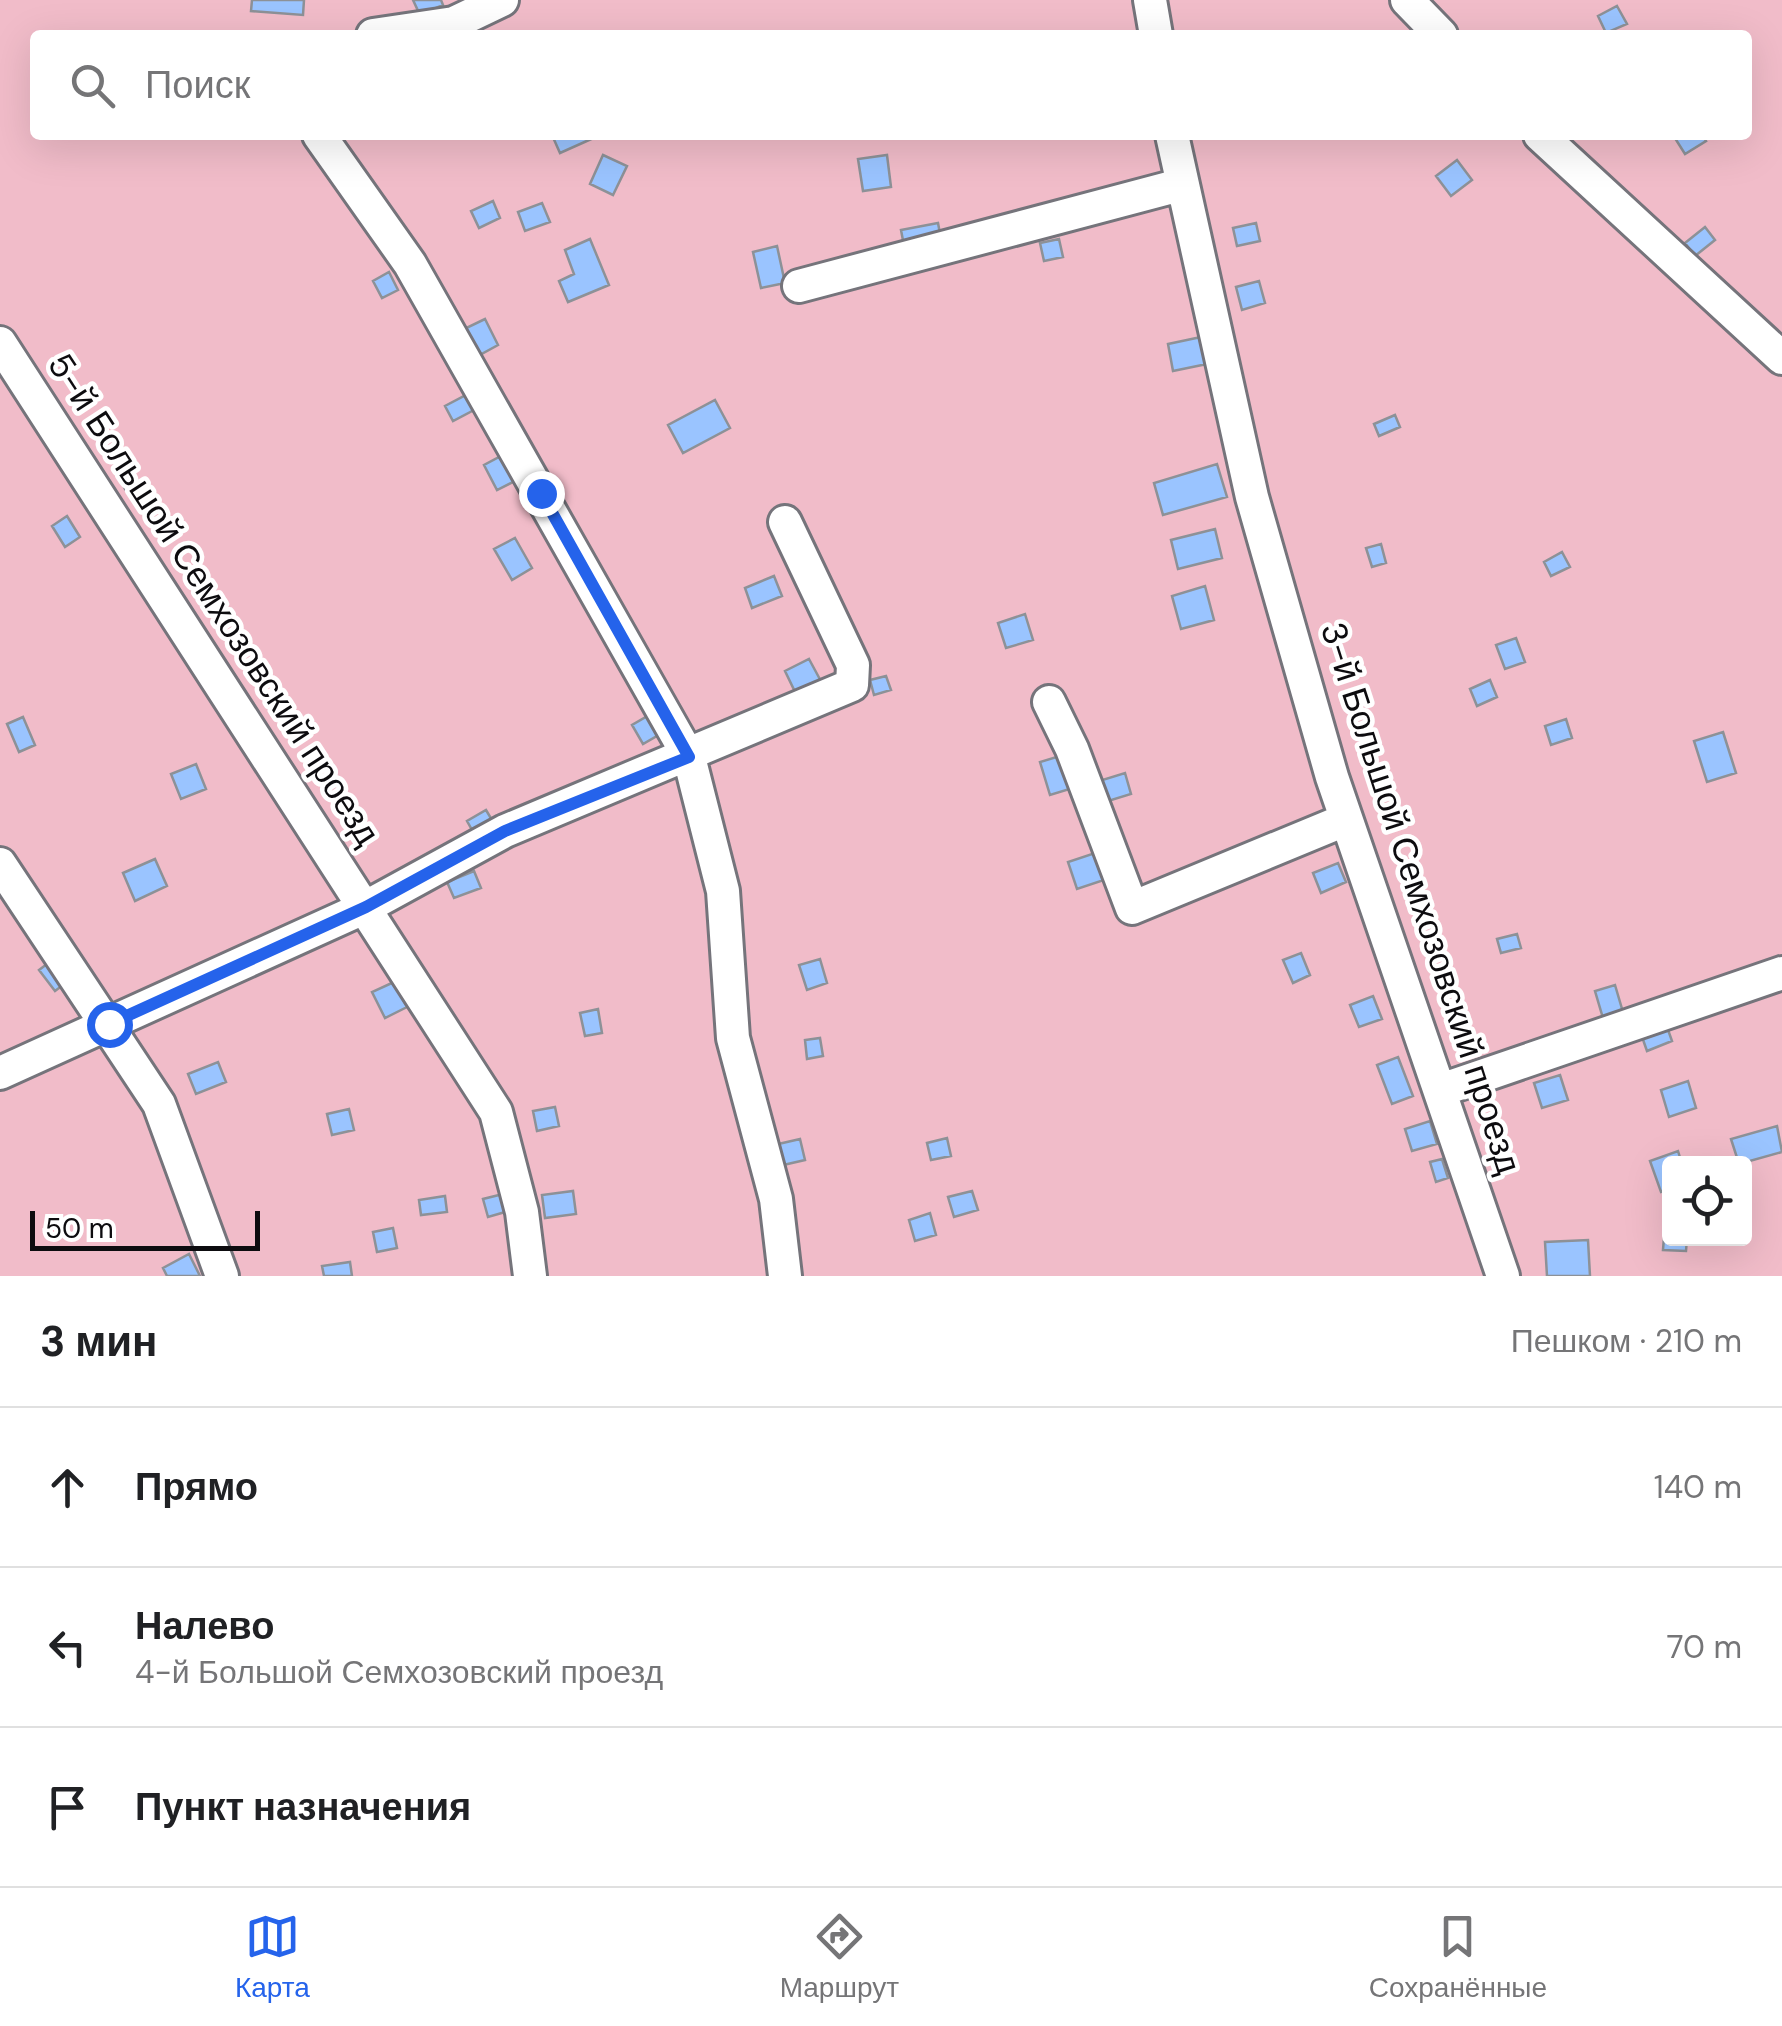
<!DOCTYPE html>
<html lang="ru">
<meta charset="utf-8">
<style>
:root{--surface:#fff;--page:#f6f6f6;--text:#202124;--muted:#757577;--line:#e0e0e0;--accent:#2563eb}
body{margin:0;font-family:"DM Sans",sans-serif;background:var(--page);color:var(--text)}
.controls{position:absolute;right:30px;bottom:30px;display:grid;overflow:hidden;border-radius:10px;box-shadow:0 10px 40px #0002}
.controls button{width:90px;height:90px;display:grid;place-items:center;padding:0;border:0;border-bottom:2px solid var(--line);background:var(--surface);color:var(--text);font:50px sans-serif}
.scale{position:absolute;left:30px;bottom:25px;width:230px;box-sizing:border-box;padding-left:10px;border:5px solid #0d0c0f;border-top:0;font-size:28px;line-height:35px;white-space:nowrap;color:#0d0c0f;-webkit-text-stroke:8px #fff;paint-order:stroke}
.stop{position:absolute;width:30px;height:30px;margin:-22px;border:8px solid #2563eb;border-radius:50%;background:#fff}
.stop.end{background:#2563eb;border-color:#fff;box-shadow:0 2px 10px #0008}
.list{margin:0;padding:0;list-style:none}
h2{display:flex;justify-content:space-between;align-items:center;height:130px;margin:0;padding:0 40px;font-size:42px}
h2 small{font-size:32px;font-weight:400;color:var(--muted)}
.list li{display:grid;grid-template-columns:65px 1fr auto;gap:30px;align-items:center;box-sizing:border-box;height:160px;padding:0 40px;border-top:2px solid var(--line)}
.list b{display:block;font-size:38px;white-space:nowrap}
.list p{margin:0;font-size:32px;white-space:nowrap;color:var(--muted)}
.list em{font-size:32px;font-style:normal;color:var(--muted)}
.icon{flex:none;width:55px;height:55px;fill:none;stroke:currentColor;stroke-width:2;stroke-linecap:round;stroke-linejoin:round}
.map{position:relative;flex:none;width:1782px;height:1276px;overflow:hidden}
.search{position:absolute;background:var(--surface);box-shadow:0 10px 40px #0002;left:30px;right:30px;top:30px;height:110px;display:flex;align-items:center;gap:25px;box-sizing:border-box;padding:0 35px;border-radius:10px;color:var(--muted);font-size:38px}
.sheet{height:610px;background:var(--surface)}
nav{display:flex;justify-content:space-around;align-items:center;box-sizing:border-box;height:140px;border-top:2px solid var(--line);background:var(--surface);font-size:28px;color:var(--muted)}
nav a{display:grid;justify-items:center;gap:5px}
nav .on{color:var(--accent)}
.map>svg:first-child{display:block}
.green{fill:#f1bcc9;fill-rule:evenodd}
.building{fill:#9ac4ff;stroke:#8d9197;stroke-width:2.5}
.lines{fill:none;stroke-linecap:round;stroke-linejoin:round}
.minor-casing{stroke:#75747b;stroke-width:38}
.minor{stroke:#fff;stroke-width:32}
.route{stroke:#2563eb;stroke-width:12}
.labels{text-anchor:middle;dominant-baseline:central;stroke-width:9;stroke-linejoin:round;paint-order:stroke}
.street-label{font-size:35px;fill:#0d0c0f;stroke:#fff}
</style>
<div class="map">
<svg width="1782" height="1276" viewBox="0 0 1782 1276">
<rect width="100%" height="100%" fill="#f3f2f9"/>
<path class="green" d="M0,0H1782V1276H0ZM35,35H1747V135H35ZM1670,1164H1744V1238H1670Z"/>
<path class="building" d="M252,0H304L303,15L251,11Z
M413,0H441L443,5L420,15Z
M1617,6L1627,24L1606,33L1598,16Z
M552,135H597L598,136L560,153Z
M1673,135H1702L1706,141L1685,154Z
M603,155L627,166L613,195L590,184Z
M887,155L891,187L863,191L858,159Z
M1457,160L1472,180L1451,196L1436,176Z
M493,201L500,218L479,228L471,211Z
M542,203L550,222L525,231L518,212Z
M938,223L942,244L905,251L901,230Z
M1256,223L1260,241L1237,246L1233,228Z
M1705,227L1715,240L1695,256L1685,243Z
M590,239L609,285L568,302L559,281L574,274L565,250Z
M1059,239L1063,257L1044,261L1040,243Z
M777,246L785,283L761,288L753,252Z
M389,272L398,290L382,298L373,281Z
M1259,281L1265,303L1242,310L1236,287Z
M485,319L498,345L476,357L462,330Z
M1201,337L1207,364L1173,371L1168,344Z
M466,395L474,410L453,421L445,406Z
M715,400L730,428L683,453L668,425Z
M1395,415L1400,427L1379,436L1374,424Z
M501,456L515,481L497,490L484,465Z
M126,463L136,484L125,489L115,468Z
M1217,464L1227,497L1163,515L1154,483Z
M67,516L80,537L65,547L52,526Z
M1215,529L1222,558L1178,569L1171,540Z
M515,538L532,568L512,580L494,549Z
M1381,544L1386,563L1372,567L1366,548Z
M1562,552L1570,567L1551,576L1544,562Z
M774,576L782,596L752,608L745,588Z
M1205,586L1214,620L1181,629L1172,596Z
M1025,614L1033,640L1006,648L998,623Z
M1516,638L1525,662L1505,669L1496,645Z
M809,659L823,685L798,698L785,671Z
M886,676L891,690L874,695L870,680Z
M1490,680L1497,697L1477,706L1470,689Z
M651,714L662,733L643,744L632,725Z
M23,717L35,745L19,752L7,724Z
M1566,719L1572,738L1551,745L1545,726Z
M1723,732L1736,773L1707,782L1694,741Z
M1063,755L1073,788L1050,795L1040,762Z
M196,764L206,789L181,799L171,774Z
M1125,773L1131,794L1105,802L1099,781Z
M486,810L495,825L476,837L467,821Z
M1095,853L1104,880L1077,889L1068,862Z
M155,859L167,886L135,901L123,873Z
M1338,863L1346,882L1321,893L1313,873Z
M474,871L481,888L454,898L447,882Z
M1517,934L1521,948L1501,953L1497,939Z
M1301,953L1310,975L1293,983L1283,960Z
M820,959L827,983L807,990L799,965Z
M51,961L67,982L55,991L39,970Z
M394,982L407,1007L385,1018L372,992Z
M1615,985L1625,1019L1605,1025L1595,991Z
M1373,996L1382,1019L1359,1027L1350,1005Z
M598,1009L602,1033L585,1036L580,1013Z
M1666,1024L1672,1041L1647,1051L1641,1034Z
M820,1038L823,1056L807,1059L805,1040Z
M1398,1057L1413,1096L1392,1104L1377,1065Z
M218,1062L226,1082L196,1094L188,1074Z
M1560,1075L1568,1100L1542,1108L1534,1083Z
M1688,1081L1696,1108L1669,1117L1661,1090Z
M555,1107L559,1126L537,1131L533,1111Z
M349,1109L354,1130L332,1135L327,1114Z
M1430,1121L1437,1144L1412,1151L1405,1129Z
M1777,1126L1782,1152L1739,1164L1731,1139Z
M947,1138L951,1156L931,1160L927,1143Z
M800,1139L805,1160L779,1166L774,1145Z
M1678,1151L1682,1164H1670V1189L1661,1192L1650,1161Z
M1442,1159L1448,1178L1436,1182L1430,1162Z
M573,1191L576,1214L545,1218L542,1195Z
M972,1191L978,1210L954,1217L948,1197Z
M507,1193L512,1210L488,1217L483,1199Z
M445,1196L447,1212L421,1215L419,1200Z
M930,1213L936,1235L915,1241L909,1220Z
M1665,1224L1670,1225V1238H1687L1686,1251L1663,1250Z
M393,1228L397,1248L377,1252L373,1232Z
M1588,1240L1590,1276H1547L1545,1242Z
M189,1254L200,1276H167L163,1268Z
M350,1262L352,1276H324L322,1266Z"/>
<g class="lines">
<defs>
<path id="minor" d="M1150,0L1156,35
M1407,0L1441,35
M373,35L454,23L502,0
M319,135L410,264L689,757L723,891L733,1038L776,1199L785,1276
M1172,135L1252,497L1332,777L1503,1276
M1540,135L1782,358
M799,286L1180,185
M0,343L496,1112L522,1212L530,1276
M1049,702L1072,749L1132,908L1345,820
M0,864L159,1104L222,1276
M0,1073L366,907L505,831L852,685L853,665L785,522
M1441,1090L1782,973"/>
</defs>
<use href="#minor" class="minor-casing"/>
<use href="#minor" class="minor"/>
</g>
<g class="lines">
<path class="route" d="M109,1024L366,907L505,831L689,757L541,493"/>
</g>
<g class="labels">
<g class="street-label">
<text transform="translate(214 599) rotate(57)">5-й Большой Семхозовский проезд</text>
<text transform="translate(1421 898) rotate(72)">3-й Большой Семхозовский проезд</text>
</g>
</g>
</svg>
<div class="controls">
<button><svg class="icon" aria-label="locate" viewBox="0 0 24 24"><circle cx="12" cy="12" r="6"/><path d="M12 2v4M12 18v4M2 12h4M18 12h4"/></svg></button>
</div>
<div class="scale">50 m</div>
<div class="stop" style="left:109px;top:1024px"></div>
<div class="stop end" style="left:541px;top:493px"></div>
<div class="search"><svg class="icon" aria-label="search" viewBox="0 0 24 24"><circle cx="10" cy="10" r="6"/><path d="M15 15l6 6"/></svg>Поиск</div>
</div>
<section class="sheet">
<h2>3 мин<small>Пешком · 210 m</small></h2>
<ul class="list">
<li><svg class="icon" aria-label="ahead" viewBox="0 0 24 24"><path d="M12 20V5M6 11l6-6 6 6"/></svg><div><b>Прямо</b></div><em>140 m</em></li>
<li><svg class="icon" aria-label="left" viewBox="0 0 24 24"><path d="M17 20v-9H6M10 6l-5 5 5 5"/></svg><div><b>Налево</b><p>4-й Большой Семхозовский проезд</p></div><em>70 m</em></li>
<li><svg class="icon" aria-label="arrive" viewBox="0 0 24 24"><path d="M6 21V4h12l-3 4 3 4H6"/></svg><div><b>Пункт назначения</b></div></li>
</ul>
</section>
<nav>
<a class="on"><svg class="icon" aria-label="map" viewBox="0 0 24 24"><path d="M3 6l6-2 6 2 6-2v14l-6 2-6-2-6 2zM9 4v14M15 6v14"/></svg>Карта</a>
<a><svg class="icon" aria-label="directions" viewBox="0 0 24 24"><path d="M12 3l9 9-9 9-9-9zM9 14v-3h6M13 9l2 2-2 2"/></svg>Маршрут</a>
<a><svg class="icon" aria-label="saved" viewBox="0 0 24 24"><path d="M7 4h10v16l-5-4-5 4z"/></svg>Сохранённые</a>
</nav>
